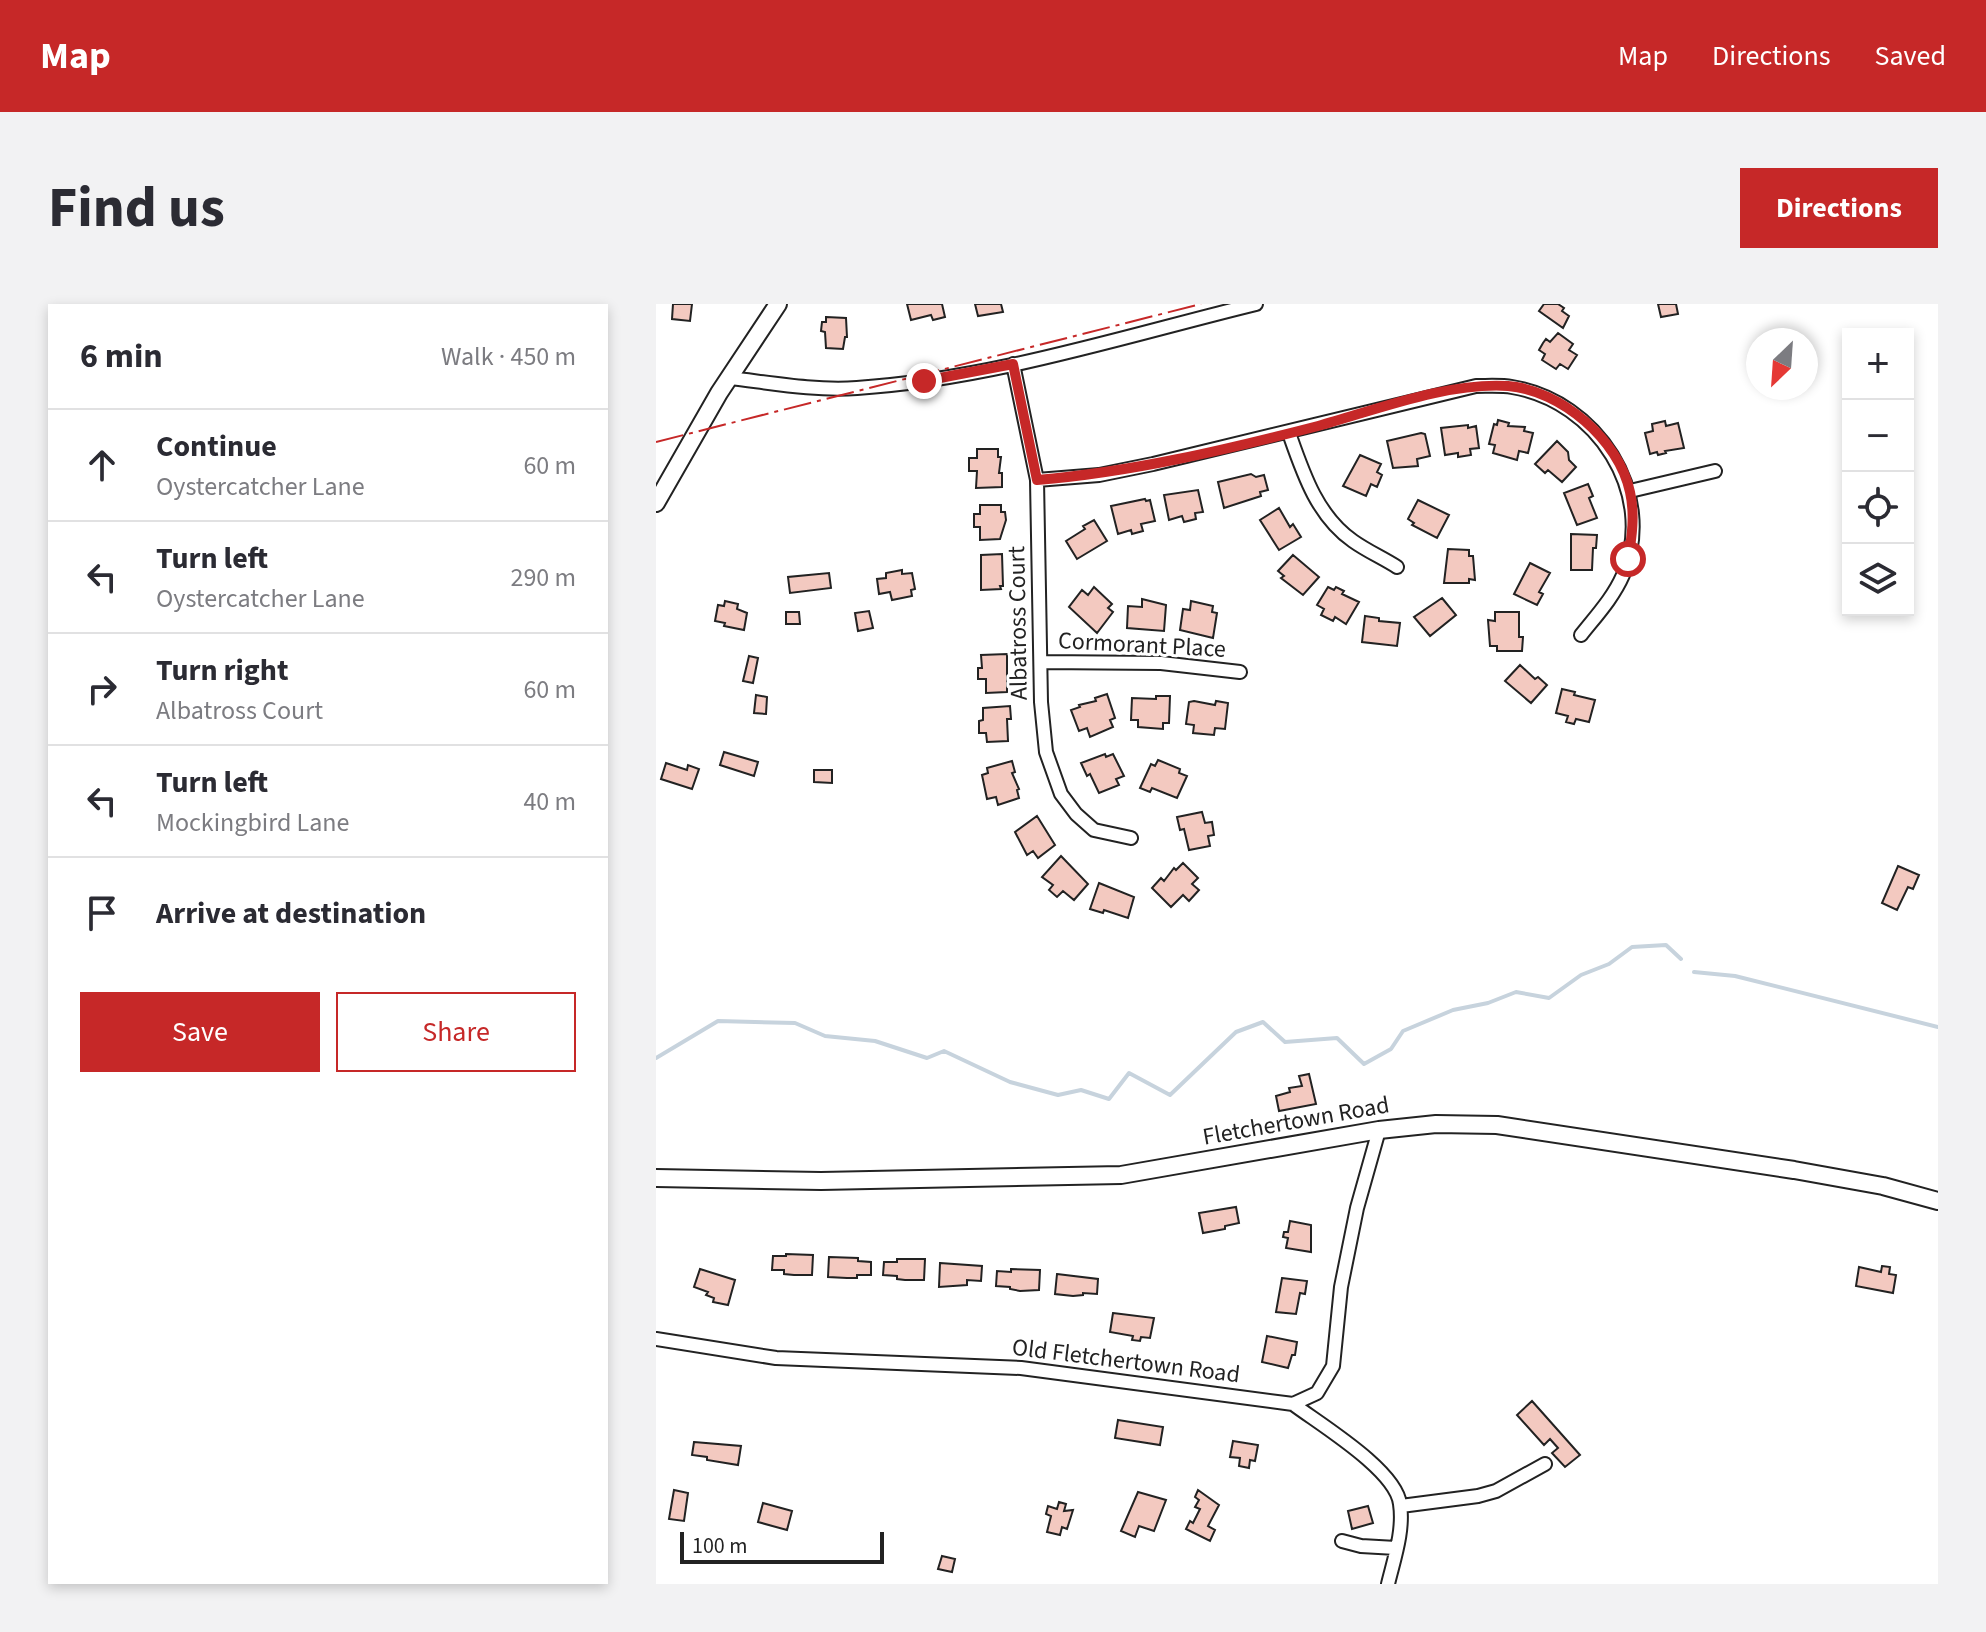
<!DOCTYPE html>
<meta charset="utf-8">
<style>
:root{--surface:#fff;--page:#f2f2f3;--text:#2b2b33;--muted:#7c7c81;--line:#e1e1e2;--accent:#c62828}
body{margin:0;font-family:"Source Sans 3",sans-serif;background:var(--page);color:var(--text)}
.controls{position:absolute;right:24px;top:24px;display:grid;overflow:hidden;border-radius:0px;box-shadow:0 4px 12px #0003}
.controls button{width:72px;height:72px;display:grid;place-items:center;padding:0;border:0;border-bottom:2px solid var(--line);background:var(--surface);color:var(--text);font:40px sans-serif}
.compass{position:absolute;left:1090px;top:24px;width:72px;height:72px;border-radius:50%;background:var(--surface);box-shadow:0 4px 12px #0003;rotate:205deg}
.scale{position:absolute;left:24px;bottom:20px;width:204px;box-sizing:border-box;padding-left:8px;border:4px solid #222;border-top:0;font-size:22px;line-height:28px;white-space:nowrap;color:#222;-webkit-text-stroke:6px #fff;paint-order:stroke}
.stop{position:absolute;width:24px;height:24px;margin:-18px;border:6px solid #c62828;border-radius:50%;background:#fff}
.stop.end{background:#c62828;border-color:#fff;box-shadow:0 2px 8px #0008}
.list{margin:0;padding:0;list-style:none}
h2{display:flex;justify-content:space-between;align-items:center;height:104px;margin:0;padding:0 32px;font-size:34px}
h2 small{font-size:26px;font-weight:400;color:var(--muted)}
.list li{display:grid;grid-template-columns:52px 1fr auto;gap:24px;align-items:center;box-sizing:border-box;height:112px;padding:0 32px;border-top:2px solid var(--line)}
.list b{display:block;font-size:30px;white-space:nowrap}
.list p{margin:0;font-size:26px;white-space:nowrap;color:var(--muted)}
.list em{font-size:26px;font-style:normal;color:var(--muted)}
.actions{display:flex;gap:16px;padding:24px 32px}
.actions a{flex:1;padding:18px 0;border:2px solid var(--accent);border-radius:0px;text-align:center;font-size:28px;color:var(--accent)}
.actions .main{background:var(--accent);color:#fff}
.icon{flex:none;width:44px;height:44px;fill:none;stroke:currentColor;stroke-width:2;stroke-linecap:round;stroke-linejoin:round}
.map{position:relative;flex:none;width:1282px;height:1280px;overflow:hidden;border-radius:0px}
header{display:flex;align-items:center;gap:48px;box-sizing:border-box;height:112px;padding:0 40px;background:var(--accent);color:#fff}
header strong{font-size:38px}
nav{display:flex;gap:44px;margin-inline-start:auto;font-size:28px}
.intro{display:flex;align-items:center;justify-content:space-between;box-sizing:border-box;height:192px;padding:0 48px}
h1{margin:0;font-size:56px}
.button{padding:20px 36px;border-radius:0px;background:var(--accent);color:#fff;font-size:28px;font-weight:700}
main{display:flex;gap:48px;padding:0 48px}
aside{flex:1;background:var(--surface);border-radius:0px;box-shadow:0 4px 12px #0003}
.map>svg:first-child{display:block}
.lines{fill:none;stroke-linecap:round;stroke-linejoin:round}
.stream{stroke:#c7d3dd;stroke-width:4}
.building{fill:#f3c9c0;stroke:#222;stroke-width:2}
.minor-casing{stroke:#222;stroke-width:16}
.tertiary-casing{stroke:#222;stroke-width:20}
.minor{stroke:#fff;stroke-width:12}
.tertiary{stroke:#fff;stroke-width:16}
.power{stroke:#c62828;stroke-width:2;stroke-dasharray:28 6 4 6;stroke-linecap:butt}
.route{stroke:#c62828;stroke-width:10}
.labels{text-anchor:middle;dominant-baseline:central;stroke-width:6;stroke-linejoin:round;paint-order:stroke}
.street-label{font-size:24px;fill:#222;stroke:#fff}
</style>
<header>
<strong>Map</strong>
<nav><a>Map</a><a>Directions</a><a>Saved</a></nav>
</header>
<div class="intro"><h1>Find us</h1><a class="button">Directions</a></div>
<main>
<aside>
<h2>6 min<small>Walk · 450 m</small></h2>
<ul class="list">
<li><svg class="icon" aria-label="ahead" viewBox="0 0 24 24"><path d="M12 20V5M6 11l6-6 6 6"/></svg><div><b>Continue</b><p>Oystercatcher Lane</p></div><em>60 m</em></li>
<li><svg class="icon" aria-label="left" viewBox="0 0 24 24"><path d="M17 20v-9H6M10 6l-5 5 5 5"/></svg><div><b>Turn left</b><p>Oystercatcher Lane</p></div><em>290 m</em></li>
<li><svg class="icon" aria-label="right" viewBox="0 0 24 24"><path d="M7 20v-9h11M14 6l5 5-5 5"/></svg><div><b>Turn right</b><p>Albatross Court</p></div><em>60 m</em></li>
<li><svg class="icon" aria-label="left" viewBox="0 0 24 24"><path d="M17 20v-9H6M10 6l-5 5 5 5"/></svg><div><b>Turn left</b><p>Mockingbird Lane</p></div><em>40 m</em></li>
<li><svg class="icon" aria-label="arrive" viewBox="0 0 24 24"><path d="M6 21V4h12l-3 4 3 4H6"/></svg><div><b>Arrive at destination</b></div></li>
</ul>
<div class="actions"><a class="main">Save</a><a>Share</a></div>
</aside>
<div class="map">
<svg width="1282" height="1280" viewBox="0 0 1282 1280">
<rect width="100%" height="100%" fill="#fff"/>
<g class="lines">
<path class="stream" d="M1038,668L1079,672L1282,723
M0,754L62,717L139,719L169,732L219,737L271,754L288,747L354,778L402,791L425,786L453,795L473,769L514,791L580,728L607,718L629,738L681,734L708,760L735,745L747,727L797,706L832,699L860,688L893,694L925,671L953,660L976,643L1010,641L1025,655"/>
</g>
<path class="building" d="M17,0H36L34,17L16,15Z
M251,0H286L289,13L277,16L275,11L255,16Z
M319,0H345L347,8L322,12Z
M888,0H902L908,4L906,7L913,12L907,24L883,7Z
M1002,0H1020L1022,10L1005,13Z
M170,13L190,14L191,33H189L187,45L170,44L169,28L165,27L166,18H170Z
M902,29L917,40L913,46L921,51L912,65L904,60L900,65L886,56L889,50L883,46L887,39L890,35L894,38Z
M842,116L853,119L852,122L869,123L868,127L877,129L872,149L863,147L861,156L837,149L839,141L833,140L838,120L841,121Z
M1009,117L1010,122L1022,119L1028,144L1009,147L1010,149L1002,151L1001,148L994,150L989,129L997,127L996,120Z
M812,121V124L820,122L823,144L814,145L815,151L802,153V149L789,151L785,124Z
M765,129L769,130L774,152L761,155L762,162L737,164L731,137Z
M901,137L912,148L913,156L920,163L906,178L892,166L889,169L879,160Z
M321,145H342V153H345L343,169H346V183L320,184L321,167H313V154H321Z
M704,151L725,160L721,168L726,171L721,183L715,180L710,192L687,182Z
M595,170L600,173L608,171L612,186L604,188L605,192L568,204L562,178Z
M932,180L937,192L933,194L941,214L921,221L908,189Z
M542,186L547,208L539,209L540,215L528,218L526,212L513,216L508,191Z
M489,195L490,197L494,196L499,217L485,220L487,227L476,230L475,226L462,230L455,202Z
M762,196L793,211L781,234L756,221L758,219L752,215Z
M324,201H345V208H349L350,216L344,235L324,236V223H318V210H324Z
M623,204L634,223L637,220L645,233L623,246L604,216Z
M438,216L451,237L421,255L410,237L429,225L427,222Z
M915,230L941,231L940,244H937L936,266H915Z
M792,245L813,246V252H817L819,276L813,275V279H788Z
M346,250L347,282H344L345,285L325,286V251Z
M637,251L663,273L647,291L625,274L628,272L622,267Z
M874,259L894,269L883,288L887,290L881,301L858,290Z
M246,266V270L256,269L259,285L255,286L256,292L236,296L234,288L223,290L221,275L230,274V269Z
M173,269L175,284L134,289L132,273Z
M438,283L456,300L452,304L457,308L441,329L413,303L426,286L432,291Z
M672,283L678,286L680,283L688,287L686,290L703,298L690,320L679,313L677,317L665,311L668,305L661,301Z
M786,294L800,311L774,332L758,313Z
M486,295L510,301L508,327L471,324L472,302L486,303Z
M69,297L82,300L81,305L91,309L88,326L68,322L69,319L59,317L62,301L68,302Z
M535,297L557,302L556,308L561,309L557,334L524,326L527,305L534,306Z
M213,307L217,324L202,327L199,309Z
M130,308H143L144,320H130Z
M839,308H863V333H867L866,347H841V342H834L832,316L839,317Z
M709,312L723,314V317L744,319L741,342L706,338Z
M351,350V388L330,389V375H322V364H326L325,351Z
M93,352L102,354L97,379L87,377Z
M864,361L879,375L882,373L891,381L875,399L849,377Z
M906,385L919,388L918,391L939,396L933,418L920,415L918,420L910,418L912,412L900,409Z
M451,390L459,414L454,416L457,423L434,433L431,424L423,427L415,406L424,403L423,401L440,397L439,394Z
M100,391L111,393L110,410L98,409Z
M500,392H514L513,419H507V425L482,423V416H475L476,394L500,395Z
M538,397L559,401L560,397L572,399L569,425L559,424L558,431L537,429L538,421L530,420L533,398Z
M354,402L355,415H351L352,437L331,438L330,429H323V417L327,416V404Z
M68,448L102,458L98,472L64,461Z
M449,450L450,453L457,450L468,472L460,475L463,481L443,489L434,470L431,472L425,459Z
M502,456L524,465L523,469L531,472L521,494L496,484L494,488L484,484L495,460L499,462Z
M356,457L359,468L356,469L363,485L361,486L363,494L342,501L340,493L331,495L326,471L332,469L331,464Z
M10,459L31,466L32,461L43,465L36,485L5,475Z
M158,466H176V479L158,478Z
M546,508L549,519L556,518L558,531L552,532L554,542L533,546L528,525L524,526L521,513Z
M381,512L399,541L382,554L377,547L371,551L359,528Z
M405,552L432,580L418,596L407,587L401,593L393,586L397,581L386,573Z
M527,559L542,574L536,580L543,586L533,597L527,591L515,603L496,584L505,574L508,577L518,564L520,566Z
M1242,562L1263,571L1257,585L1252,583L1241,606L1226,599Z
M443,579L478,593L472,614L448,606L447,609L434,605Z
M653,770L660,800L623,807L620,792L634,788L633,784L646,782L643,772Z
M580,903L583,919L569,922V925L547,929L543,909Z
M634,917L655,921V948L630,944L632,934L627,933L628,928H632Z
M130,950L157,951L156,971H138L128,970V966H116L117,952H130Z
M173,953L202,954V957L215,958V971H201V974H191L172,973Z
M241,955H269L268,976H249L241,975V972L227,971L228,958H241Z
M284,959L326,962L325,977L311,976V981L283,983Z
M1226,962L1234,963L1233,970L1240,971L1237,989L1200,982L1203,963L1225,968Z
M44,965L79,976L72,1001L57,998L58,994L50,991L52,988L38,983Z
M355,965L384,966L383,986L364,987L354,985V983L340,982L341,967L355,968Z
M401,970L442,975L441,990L427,989V991L417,992L399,990Z
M626,974L651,977L649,990L644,989L640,1010L620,1008Z
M457,1009L498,1014L494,1034L485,1033L484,1037L476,1036L477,1032L454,1028Z
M611,1032L641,1038L639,1051H636L632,1064L606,1058Z
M876,1097L924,1151L909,1163L896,1149L902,1144L894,1135L888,1141L861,1111Z
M462,1116L507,1123L504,1141L459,1134Z
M577,1137L602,1141L599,1157L594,1156L593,1164L583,1162L584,1154L574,1153Z
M38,1138L85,1142L82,1161L51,1156V1153L36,1151Z
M18,1186L32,1189L28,1217L13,1215Z
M542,1186L563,1201L552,1222L559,1226L554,1237L530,1225L534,1217L537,1219L544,1205L539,1203L543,1196L539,1193Z
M482,1188L510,1196L498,1227L483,1222L479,1233L465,1227Z
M403,1198L410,1200L408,1207L417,1206L411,1225L406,1223L404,1231L391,1228L395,1212L390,1210L392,1202L401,1205Z
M107,1199L136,1207L131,1226L102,1218Z
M712,1202L717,1219L696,1225L692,1207Z
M286,1252L299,1255L296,1268L282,1265Z"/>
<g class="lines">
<defs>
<path id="minor" d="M357,60L381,176L385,398L390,448L405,490L420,510L438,526L475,534
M74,74C116,79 159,87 201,84C336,75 469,32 600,0
M633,129C647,169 661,212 697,237C711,247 727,254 741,263
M381,176L443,171L497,160L820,82C832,82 845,81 856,83C941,97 1001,189 967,271C957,294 940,312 925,331
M974,187L1059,167
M386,358L505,359L584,368
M0,1035L120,1054L365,1064L637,1100L661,1089L677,1062L685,983L701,904L723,826
M637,1100C665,1121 740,1166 744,1200C748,1227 738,1255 732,1280
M745,1202L822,1192L840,1187L889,1160
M686,1237L705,1242L740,1244"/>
<path id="tertiary" d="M0,199L63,89L122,0
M0,874L165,877L465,871L723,826L780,820L841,821L1138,866L1227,882L1282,897"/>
</defs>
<use href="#minor" class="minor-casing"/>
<use href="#tertiary" class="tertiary-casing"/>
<use href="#minor" class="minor"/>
<use href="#tertiary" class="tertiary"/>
<path class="power" d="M0,138L545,0"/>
</g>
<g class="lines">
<path class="route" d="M268,77L357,60L381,176C476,168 569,146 662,122C720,106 791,78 852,82C905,86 963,136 974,188C979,210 976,233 972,255"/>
</g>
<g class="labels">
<g class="street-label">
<text transform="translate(362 319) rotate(-91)">Albatross Court</text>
<text transform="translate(486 341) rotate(3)">Cormorant Place</text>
<text transform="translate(640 817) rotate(-10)">Fletchertown Road</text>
<text transform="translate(470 1057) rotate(7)">Old Fletchertown Road</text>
</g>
</g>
</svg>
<div class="controls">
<button>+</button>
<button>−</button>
<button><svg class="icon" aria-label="locate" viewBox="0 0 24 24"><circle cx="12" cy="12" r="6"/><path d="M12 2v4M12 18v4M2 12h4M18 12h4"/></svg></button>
<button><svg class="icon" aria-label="layers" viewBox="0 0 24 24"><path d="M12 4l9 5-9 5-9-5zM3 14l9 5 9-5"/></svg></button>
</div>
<svg class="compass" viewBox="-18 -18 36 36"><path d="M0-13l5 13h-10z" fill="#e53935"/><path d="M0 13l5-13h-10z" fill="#7c7c81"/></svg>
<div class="scale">100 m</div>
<div class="stop" style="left:972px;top:255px"></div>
<div class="stop end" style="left:268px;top:77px"></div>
</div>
</main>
